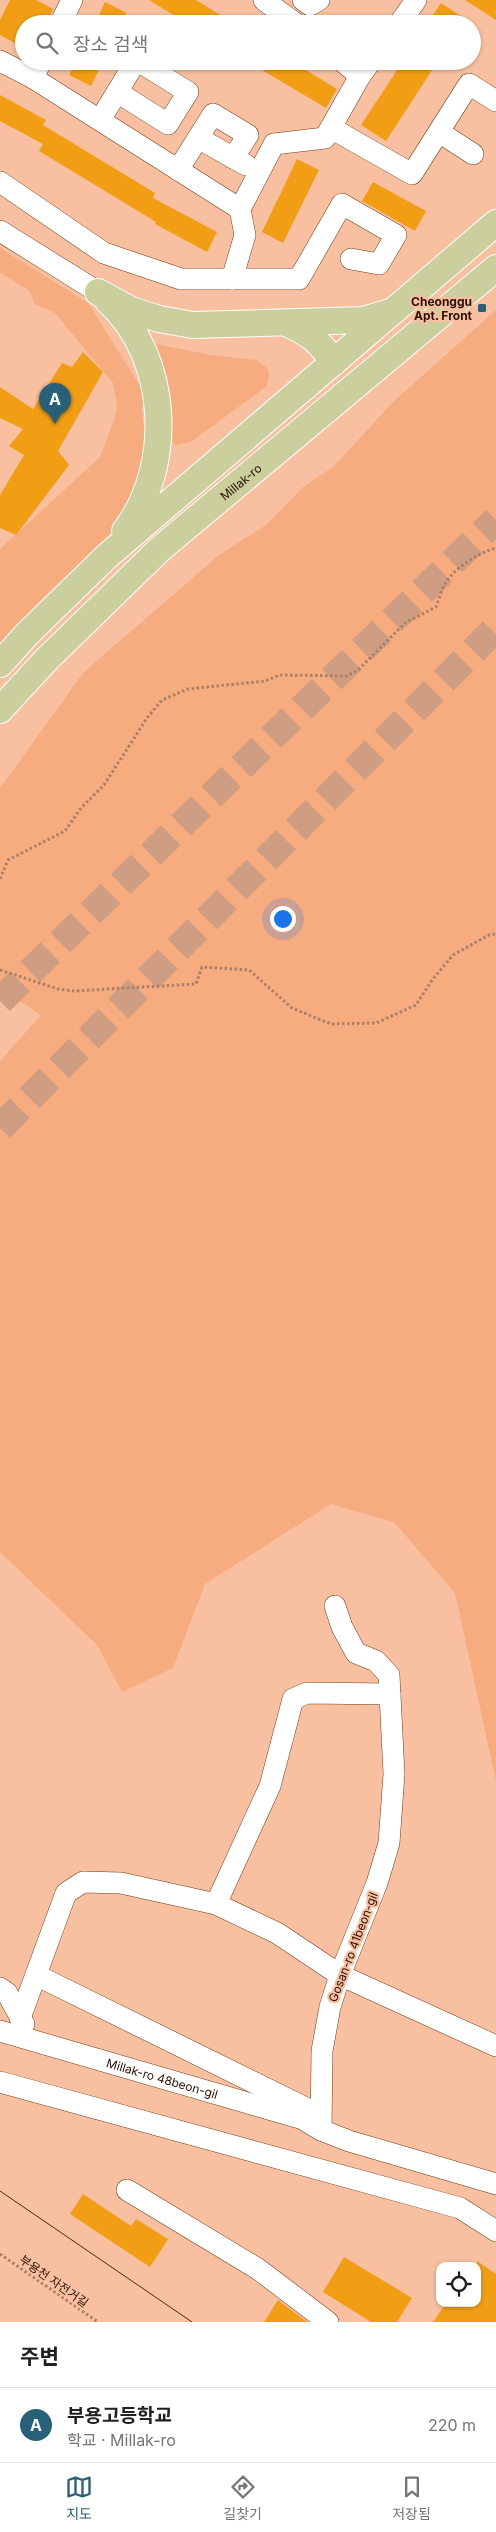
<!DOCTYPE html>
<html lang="ko">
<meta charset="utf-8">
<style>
:root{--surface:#fff;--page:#f6f6f6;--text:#202124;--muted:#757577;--line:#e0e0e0;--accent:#28607a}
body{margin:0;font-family:Inter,"Noto Sans KR",sans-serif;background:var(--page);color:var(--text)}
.controls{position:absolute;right:15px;bottom:15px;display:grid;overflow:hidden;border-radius:10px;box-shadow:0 1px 4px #0004}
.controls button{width:45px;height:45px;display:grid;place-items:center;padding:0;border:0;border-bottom:1px solid var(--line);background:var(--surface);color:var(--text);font:25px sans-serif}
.you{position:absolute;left:282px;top:918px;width:18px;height:18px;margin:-12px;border:4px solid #fff;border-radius:50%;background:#1a73e8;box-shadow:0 0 0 8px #1a73e833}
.badge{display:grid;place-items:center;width:32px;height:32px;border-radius:50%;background:var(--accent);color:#fff;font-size:16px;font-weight:700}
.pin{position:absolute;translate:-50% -41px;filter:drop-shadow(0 1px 2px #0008)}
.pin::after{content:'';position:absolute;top:26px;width:18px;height:15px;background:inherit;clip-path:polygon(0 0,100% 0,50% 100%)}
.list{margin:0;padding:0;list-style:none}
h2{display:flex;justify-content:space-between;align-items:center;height:65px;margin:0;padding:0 20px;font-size:21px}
h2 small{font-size:16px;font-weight:400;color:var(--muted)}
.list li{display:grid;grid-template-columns:32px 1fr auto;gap:15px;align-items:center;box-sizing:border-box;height:75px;padding:0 20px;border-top:1px solid var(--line)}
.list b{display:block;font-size:19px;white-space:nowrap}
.list p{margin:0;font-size:16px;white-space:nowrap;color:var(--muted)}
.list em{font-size:16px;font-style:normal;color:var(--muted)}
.icon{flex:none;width:28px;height:28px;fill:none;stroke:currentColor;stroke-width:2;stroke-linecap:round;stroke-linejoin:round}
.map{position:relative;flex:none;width:496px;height:2322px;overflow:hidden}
.search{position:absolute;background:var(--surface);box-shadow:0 1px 4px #0004;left:15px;right:15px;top:15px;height:55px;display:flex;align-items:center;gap:12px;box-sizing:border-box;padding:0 18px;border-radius:28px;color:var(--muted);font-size:19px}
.sheet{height:140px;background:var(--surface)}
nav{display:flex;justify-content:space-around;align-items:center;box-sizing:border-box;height:70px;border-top:1px solid var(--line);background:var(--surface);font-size:14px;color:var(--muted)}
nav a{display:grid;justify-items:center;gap:2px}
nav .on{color:var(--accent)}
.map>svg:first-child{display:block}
.green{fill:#f7ac80}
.building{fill:#f19e15}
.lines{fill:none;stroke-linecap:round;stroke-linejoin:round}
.highway-tunnel{stroke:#cf9d81;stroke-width:28;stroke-dasharray:28 14;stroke-linecap:butt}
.minor-casing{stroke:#743a11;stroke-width:22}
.major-casing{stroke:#fff;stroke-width:28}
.path{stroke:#ab7f66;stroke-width:3;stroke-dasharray:2.5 2.5;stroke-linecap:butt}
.minor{stroke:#fff;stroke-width:21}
.major{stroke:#cbce9d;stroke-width:26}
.tram{stroke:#452918;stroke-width:1}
.poi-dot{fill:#28607a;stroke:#f8c0a0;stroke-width:2}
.labels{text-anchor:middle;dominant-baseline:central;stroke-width:4.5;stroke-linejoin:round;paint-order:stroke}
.poi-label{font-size:12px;font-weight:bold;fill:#291103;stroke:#f8c0a0;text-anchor:end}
.street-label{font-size:12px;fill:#291103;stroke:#f8c0a0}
</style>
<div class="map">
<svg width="496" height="2322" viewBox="0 0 496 2322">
<rect width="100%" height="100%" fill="#f8c0a0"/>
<path class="green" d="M0,248L88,303L144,392L142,412L147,451L135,503L108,537L0,644V549L100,457L115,417L117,405L113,383L54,312L35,304L29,290L0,273Z
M496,310V1781L455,1593L394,1522L331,1504L205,1584L173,1668L122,1692L97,1645L0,1552V1061L41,1015L0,988V788L84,672L219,555L266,525L303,487L333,467L394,401Z
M156,344L211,355L257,360L268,369L269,376L267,386L191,442L176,445L170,440L147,346Z"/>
<path class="building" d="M10,0H36L53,9L47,24H24V48L0,35V20Z
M149,0H196L235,24H188Z
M465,0H496V20Z
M105,2L127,13L121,24H95Z
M441,3L473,24H427Z
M76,61H103L91,86L69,75Z
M247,61H291L337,89L326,108Z
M403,61H438L386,141L361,125Z
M0,95L46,120L43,125L155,193L153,198L217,232L207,252L155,224L156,222L39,151L43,144L0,121Z
M297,159L319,170L283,243L262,232Z
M373,182L426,211L415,231L362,201Z
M83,352L103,372L58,451L69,465L16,535L0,528V495L24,455L9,446L23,429L0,418V387L33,409L62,363L72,367Z
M83,2194L131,2226L136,2219L168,2239L150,2267L70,2214Z
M344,2257L412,2298L397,2322H371L323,2292Z
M477,2261L496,2274V2322H433L446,2303H477Z
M278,2300L307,2322H264Z"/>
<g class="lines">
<path class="highway-tunnel" d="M0,1001L496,520
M0,1128L496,628"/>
<defs>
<g id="minor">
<path d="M264,0L296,24"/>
<path d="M303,0L310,5L319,0"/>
<path d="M60,24L72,0"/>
<path d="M399,24L416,0"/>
<path d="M0,61L33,78L240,209L274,144L325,138L360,76"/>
<path d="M342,61L360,76L371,61"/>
<path d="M33,78L41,61"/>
<path d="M117,92L168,124L188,92L138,61"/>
<path d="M100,120L136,61"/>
<path d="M331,128L412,174L469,84L496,101"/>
<path d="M439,132L473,154"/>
<path d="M198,138L246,165"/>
<path d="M178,170L213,114L248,135L233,158"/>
<path d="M0,182L104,253L181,279H299L342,204L396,235L379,264L351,259"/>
<path d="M0,231L98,292"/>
<path d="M232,279L245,235L240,209"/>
<path d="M335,1606L342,1627L356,1653L376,1661L389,1675L394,1774L389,1843L377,1883L340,1975L330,2007L322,2051L321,2130L349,2141L496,2184"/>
<path d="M390,1694L307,1693L293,1699L270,1786L216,1904L277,1933L340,1975L496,2046"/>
<path d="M36,1975L318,2114"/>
<path d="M0,1988L7,1993L24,2024"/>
<path d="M20,2018L66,1893L83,1882L121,1883L216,1904"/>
<path id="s1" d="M0,2031L303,2119L321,2130"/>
<path d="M0,2082L460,2208L496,2231"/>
<path d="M127,2190L258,2269L328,2322"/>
</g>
<g id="major">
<path d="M98,292L131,310L159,319L193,325L364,320L390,312"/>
<path d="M108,301C170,358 174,466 125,531"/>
<path d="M286,323C307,332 322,342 333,363"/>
<path d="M0,664L28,633L106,557L496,223"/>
<path id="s2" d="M0,710L46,660L160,549L496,268"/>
</g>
</defs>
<use href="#minor" class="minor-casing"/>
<use href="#major" class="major-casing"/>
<path class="path" d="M0,879L8,860L65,831L81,808L104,785L147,718L162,700L188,689L265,681L280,675L347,676L358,670L405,623L436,607C439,599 441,591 445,584C454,568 478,553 496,548
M0,970L58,989L74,991L196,984L202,967L249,970L292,1008L331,1024L376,1023L416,1005L432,980L453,955L489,935L496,934
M0,2254L98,2322"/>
<use href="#minor" class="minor"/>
<use href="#major" class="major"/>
<path class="tram" d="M0,2191L192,2322"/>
</g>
<rect class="poi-dot" x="477" y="303" width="10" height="10" rx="2.5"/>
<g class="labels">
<g class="poi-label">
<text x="472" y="301">Cheonggu<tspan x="472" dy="14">Apt. Front</tspan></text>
</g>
<g class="street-label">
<text stroke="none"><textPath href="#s2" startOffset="332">Millak-ro</textPath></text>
<text transform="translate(353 1947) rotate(-69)">Gosan-ro 41beon-gil</text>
<text stroke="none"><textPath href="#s1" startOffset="169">Millak-ro 48beon-gil</textPath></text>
<text transform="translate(54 2281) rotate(35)">부용천 자전거길</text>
</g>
</g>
</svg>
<div class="controls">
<button><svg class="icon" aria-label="locate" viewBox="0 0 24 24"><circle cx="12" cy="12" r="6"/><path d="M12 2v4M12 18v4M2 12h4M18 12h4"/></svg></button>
</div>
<div class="you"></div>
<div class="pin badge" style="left:55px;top:424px">A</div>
<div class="search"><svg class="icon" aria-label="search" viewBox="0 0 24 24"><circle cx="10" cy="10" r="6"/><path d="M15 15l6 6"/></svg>장소 검색</div>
</div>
<section class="sheet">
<h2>주변<small></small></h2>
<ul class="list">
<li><span class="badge">A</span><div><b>부용고등학교</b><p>학교 · Millak-ro</p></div><em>220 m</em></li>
</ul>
</section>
<nav>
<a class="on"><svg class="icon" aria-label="map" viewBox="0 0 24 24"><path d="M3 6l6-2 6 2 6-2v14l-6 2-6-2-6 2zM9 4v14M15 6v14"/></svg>지도</a>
<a><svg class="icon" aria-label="directions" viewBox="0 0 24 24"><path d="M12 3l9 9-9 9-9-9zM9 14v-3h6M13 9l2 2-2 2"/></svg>길찾기</a>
<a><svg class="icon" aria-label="saved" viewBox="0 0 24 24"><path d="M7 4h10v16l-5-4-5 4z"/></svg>저장됨</a>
</nav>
